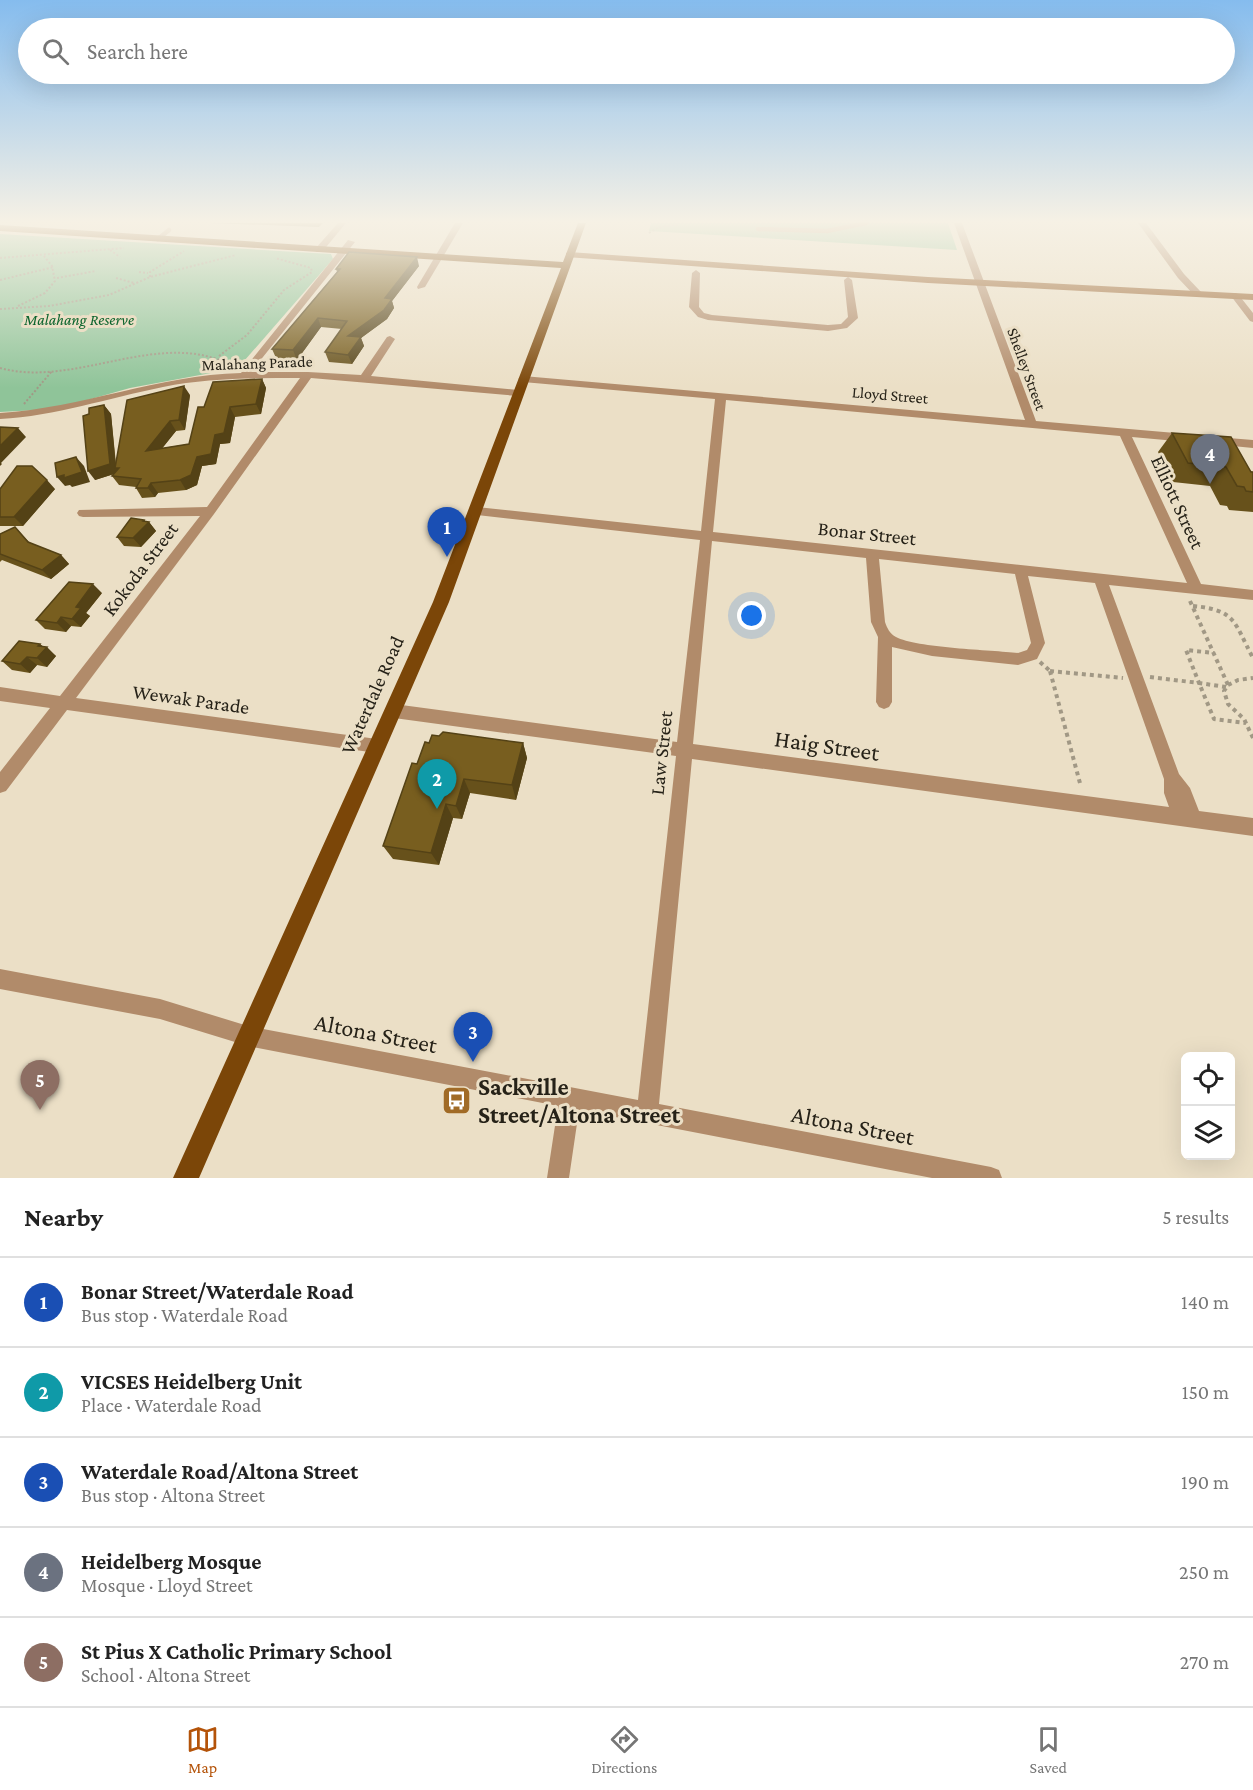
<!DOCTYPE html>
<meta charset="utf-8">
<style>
:root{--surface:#fff;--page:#f6f6f6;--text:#222;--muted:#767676;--line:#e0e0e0;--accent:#b45309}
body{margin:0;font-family:"Crimson Pro",serif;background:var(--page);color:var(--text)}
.controls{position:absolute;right:18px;bottom:18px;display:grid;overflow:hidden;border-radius:9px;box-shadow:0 6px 24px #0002}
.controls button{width:54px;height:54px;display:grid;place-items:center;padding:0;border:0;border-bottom:2px solid var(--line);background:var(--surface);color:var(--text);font:30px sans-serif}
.you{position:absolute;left:752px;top:616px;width:21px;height:21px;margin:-15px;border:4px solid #fff;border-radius:50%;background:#1a73e8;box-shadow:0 0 0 9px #1a73e833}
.badge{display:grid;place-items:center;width:39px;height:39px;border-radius:50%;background:var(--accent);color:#fff;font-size:20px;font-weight:700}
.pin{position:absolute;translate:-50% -50px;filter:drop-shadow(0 2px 3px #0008)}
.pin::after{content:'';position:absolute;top:32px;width:21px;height:18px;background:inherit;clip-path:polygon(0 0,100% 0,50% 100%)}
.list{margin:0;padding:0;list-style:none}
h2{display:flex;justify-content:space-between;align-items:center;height:78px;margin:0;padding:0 24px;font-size:26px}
h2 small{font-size:20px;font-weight:400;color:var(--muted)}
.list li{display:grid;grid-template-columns:39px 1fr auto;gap:18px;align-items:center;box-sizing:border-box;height:90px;padding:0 24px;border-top:2px solid var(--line)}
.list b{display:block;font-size:22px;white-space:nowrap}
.list p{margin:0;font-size:20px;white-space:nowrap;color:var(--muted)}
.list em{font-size:20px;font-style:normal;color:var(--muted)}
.icon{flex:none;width:33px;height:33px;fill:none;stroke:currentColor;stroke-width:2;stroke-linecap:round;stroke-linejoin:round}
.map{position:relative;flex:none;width:1253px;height:1178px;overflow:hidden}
.search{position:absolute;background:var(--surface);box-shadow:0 6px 24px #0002;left:18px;right:18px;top:18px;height:66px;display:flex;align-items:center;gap:15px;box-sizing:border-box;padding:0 21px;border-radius:33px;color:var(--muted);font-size:22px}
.sheet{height:528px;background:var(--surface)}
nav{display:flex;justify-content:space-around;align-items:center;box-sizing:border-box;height:84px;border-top:2px solid var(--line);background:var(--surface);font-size:16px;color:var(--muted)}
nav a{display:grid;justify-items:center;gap:3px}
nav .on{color:var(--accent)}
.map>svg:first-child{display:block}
.green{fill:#8fc499}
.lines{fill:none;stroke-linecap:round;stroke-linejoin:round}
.path-far1{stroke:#a19885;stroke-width:2;stroke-dasharray:2 2;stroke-linecap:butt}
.path{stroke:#a19885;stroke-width:4;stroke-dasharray:4 4;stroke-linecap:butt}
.lane{stroke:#b18b6a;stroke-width:4.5}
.street{fill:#b18b6a;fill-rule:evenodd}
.secondary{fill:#97602a;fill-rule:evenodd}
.primary{fill:#7b4608;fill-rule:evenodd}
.wall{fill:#67511b}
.shaded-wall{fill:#544216}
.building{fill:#785e1f;stroke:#544216;stroke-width:1.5}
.labels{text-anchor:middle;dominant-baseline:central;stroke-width:6;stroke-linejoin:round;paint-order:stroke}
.far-park-label{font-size:16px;font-style:italic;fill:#0c642d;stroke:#ebdfc6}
.far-street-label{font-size:16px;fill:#262218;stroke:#ebdfc6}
.street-label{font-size:20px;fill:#262218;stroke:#ebdfc6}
.near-street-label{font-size:24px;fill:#262218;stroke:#ebdfc6}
.near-poi-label{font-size:24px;font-weight:bold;fill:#262218;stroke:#ebdfc6;text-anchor:start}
</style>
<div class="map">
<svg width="1253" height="1178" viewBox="0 0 1253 1178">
<rect width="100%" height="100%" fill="#ebdfc6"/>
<path class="green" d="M651,223H948L957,250L649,231Z
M0,234L313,253L331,254L333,259L238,368L130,388L77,403L38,410L0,412Z"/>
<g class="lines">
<path class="path-far1" d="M649,233L657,228L679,224
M110,250L120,257
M0,258L124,248
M139,272L148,273
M150,277V272L184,251
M57,278L96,271
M116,278L134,283
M0,280L54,267
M18,306L45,293L55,281L52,266L44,256
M0,309L49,306L109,295L150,277L236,255
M219,356L247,335L284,290L312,272L311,268L275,258
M0,368C77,389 161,326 235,367
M24,404L52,371"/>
<path class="path" d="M1190,601L1228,685L1224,691L1228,704L1244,719L1253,738
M1193,606C1237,610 1234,623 1253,658
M1040,662L1050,671
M1050,671L1123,678
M1050,671L1081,787
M1150,677L1199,683L1186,650L1214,653
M1228,685L1238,680L1253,678
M1226,687L1199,683L1214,719L1246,723"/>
<path class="lane" d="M758,229L827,231L866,223
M158,239L169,230"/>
<path class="street" d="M338,223H346L322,252H316V248Z
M455,223H463L425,287L418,289L417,287Z
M954,223H962L1036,421L1187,434L1193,438L1187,442L1132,437L1201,584L1253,590V600L1109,585L1179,774L1190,788L1199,811L1253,818V836L692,759L659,1104L991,1167L999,1170L1002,1178H932L579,1110L569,1178H547L558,1106L248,1046L160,1019L0,989V969L160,999L248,1026L638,1100L676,756L394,718L389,716L386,711L389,706L394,704L677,742L700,540L477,515L471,511L477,507L701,531L715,399L523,382L518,379L523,376L1025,420ZM726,400L1120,436L1187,583L713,532ZM712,541L866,558L871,622L878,637L876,702L879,707L884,709L889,707L892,702V647L932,656L1018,665L1037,659L1045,643L1028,576L1095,583L1164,779V793L1169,807L693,744ZM879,559L1015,574L1031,643L1027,650L1018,653C992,650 916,648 896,637C890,634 887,628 885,622Z
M1138,223H1146L1184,274L1201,292V296H1195L1178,278Z
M348,240L355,242L251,372H308L361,375L387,337L390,336L395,339L371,376L518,390L523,393L518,396L311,378L214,514L76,698L377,739L383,741L385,746L383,751L377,753L67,710L6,791L0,793V772L50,708L0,701V687L60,696L200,516L83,517L79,516L77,513L79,510L207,507L300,378C255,378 208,378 163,387C108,398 56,416 0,419V413C82,408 158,375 241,373Z
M696,270L700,273L699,307L704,313L712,315L828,325L841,324L848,317L844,280L848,277L852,280L858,318L847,328L828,331L708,320L698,317L689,307L692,273Z
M1235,293L1238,294L1253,313V322L1250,321L1231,296Z
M1216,437L1253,440V448L1212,444L1210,441Z"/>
<path class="secondary" d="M569,252L928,277L1253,294V300L928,283L566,257V253Z"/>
<path class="primary" d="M578,223H586L449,602L199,1178H173L433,602L561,268L0,231V225L563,262Z"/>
</g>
<path class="wall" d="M210,223H323L319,227Z
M419,266L392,301L394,308L387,319L361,338L364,346L352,364L329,362L325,352L342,329L321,327L297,360L276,358L272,349L337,272L336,269Z
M262,379L266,388L261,414L235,417L230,443L220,444L216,464L202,466L197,485L186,490L158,493L155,497L142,498L136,488V487L119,485L112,476L114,474L95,480L89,414L104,405L111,414L116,464L190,395L185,430L176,431L162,448L189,444Z
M1172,433L1253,472V512L1229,510L1227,506L1220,505L1210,486L1173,482L1158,452Z
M0,489H55L23,526H0Z
M144,520L146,522H149L156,531L141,547L124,546L117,537Z
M15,527L30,543L61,555L69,564L51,579L2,560L0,562V534Z
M102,593L86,613L90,616L81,627L71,626L66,632L45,629L36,620Z
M40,644L56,656L47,667L37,665L30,673L12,670L2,661Z
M523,743L527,758L516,800L470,793L462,819L453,818L439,865L393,859L383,846L417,764Z"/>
<path class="shaded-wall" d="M417,257L419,266L392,301L394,308L387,319L361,338L364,346L352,364L348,355V336L385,298Z
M318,318L321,327L297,360L293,350Z
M262,379L266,388L261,414L256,404Z
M184,386L190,395L185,430L179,420Z
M104,405L111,414L116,468H119L117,473L95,480L88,471Z
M230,407L235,417L230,443L220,444L216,464L202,466L197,485L186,490L180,480L197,457L215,435Z
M170,421L176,431L153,460L146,451Z
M18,428L26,437L1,463L2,464L0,466V446Z
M76,457L84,466L90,482L72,487L70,485L65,486L57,477L64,475Z
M47,480L55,489L23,526L14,517Z
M151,483L158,493L155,497L148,488Z
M144,520L147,524L149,522L156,531L141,547L133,538Z
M61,555L69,564L51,579L42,570Z
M93,584L102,593L86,613L90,616L81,627L72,619L76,607Z
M61,617L71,626L66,632L57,623Z
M40,644L45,649L47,647L56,656L47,667L37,658L38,646Z
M27,657L37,665L30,673L20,664Z
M523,743L527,758L516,800L512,785Z
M464,779L470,793L462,819L456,806Z
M446,804L453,818L439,865L431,853Z"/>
<path class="building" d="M349,252L417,257L385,298L392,299L384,310L348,336L361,337L348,355L325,352L347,321L318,318L293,350L272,349L340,269H336Z
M262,379L256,404L230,407L224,433L215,435L211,454L197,457L191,475L180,480L151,483L148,488H136L141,479L112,476L119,468H115L127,400L184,386L179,420L170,421L146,451L189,444L198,407H204L213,382Z
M104,405L110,464L88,471L83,416L89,414V408Z
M0,427L18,428L0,446Z
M1172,433L1231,437L1251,472H1253V492L1246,491L1244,487L1237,486L1226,467L1188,463Z
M76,457L82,472L64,478V475L57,477L55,463Z
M17,466H32L47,480L14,517H0V489Z
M131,518L144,520L143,521L149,522L133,538L117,537Z
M15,527L28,542L61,555L42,570L0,554V534Z
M69,582L93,584L76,607L81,608L72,619L61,617L57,623L36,620Z
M19,641L40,644L38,646L47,647L37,658L27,657L20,664L2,661Z
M443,732L523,743L512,785L464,779L456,806L446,804L431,853L383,846L412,763L417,764L425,742L429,743L432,735L439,736Z"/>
<linearGradient id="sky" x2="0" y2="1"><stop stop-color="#85bcee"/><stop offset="0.57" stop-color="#f6f1e5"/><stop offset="1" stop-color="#f6f1e5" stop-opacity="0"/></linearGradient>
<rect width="1253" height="388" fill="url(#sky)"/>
<defs>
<symbol id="bus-square" viewBox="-11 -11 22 22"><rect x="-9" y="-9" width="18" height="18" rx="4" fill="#a16b26" stroke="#ebdfc6"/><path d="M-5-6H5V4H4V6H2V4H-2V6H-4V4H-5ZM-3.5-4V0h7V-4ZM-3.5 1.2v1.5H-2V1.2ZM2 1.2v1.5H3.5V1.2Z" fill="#fff"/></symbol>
</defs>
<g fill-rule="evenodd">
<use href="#bus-square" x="440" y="1084" width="33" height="33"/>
</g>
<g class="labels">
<g class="far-park-label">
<text x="79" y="319">Malahang Reserve</text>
</g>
<g class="far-street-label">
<text transform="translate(257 363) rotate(-2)">Malahang Parade</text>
<text transform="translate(1027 369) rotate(70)">Shelley Street</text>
<text transform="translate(890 395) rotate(5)">Lloyd Street</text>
</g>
<g class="street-label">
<text transform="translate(1178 502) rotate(65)">Elliott Street</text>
<text transform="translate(867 533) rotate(6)">Bonar Street</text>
<text transform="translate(140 569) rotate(-53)">Kokoda Street</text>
<text transform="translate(372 695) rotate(-66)">Waterdale Road</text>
<text transform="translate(191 699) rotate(8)">Wewak Parade</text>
<text transform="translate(661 753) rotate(-84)">Law Street</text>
</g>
<g class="near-street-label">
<text transform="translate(827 745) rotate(8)">Haig Street</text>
<text transform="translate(376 1033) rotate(11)">Altona Street</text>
<text transform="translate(853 1125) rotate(11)">Altona Street</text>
</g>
<g class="near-poi-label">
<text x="478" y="1086">Sackville<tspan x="478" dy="28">Street/Altona Street</tspan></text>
</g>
</g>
</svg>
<div class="controls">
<button><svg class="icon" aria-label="locate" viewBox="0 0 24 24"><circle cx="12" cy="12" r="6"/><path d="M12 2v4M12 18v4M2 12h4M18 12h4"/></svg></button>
<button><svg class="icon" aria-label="layers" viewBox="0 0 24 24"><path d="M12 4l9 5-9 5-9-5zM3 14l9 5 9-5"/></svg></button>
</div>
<div class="you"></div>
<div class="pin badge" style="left:447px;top:557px;background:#1a4fb4">1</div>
<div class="pin badge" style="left:437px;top:809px;background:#0f9aa8">2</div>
<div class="pin badge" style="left:473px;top:1062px;background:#1a4fb4">3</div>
<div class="pin badge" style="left:1210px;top:484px;background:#6b7280">4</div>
<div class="pin badge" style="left:40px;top:1110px;background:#8d6e63">5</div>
<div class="search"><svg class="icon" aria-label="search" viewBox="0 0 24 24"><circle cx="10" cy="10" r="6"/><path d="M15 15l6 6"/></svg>Search here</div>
</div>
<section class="sheet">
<h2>Nearby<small>5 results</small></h2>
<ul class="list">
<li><span class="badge" style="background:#1a4fb4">1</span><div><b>Bonar Street/Waterdale Road</b><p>Bus stop · Waterdale Road</p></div><em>140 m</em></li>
<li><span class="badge" style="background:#0f9aa8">2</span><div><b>VICSES Heidelberg Unit</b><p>Place · Waterdale Road</p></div><em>150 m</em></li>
<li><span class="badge" style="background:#1a4fb4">3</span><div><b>Waterdale Road/Altona Street</b><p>Bus stop · Altona Street</p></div><em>190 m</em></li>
<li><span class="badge" style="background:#6b7280">4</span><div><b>Heidelberg Mosque</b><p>Mosque · Lloyd Street</p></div><em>250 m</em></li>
<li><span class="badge" style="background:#8d6e63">5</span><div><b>St Pius X Catholic Primary School</b><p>School · Altona Street</p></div><em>270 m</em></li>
</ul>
</section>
<nav>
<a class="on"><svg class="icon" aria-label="map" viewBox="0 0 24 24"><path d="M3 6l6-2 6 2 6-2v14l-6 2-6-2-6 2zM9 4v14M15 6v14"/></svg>Map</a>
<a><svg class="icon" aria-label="directions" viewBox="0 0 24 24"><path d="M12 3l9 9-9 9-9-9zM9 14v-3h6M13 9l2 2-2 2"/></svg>Directions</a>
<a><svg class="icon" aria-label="saved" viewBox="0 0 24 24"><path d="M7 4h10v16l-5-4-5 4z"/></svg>Saved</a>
</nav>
